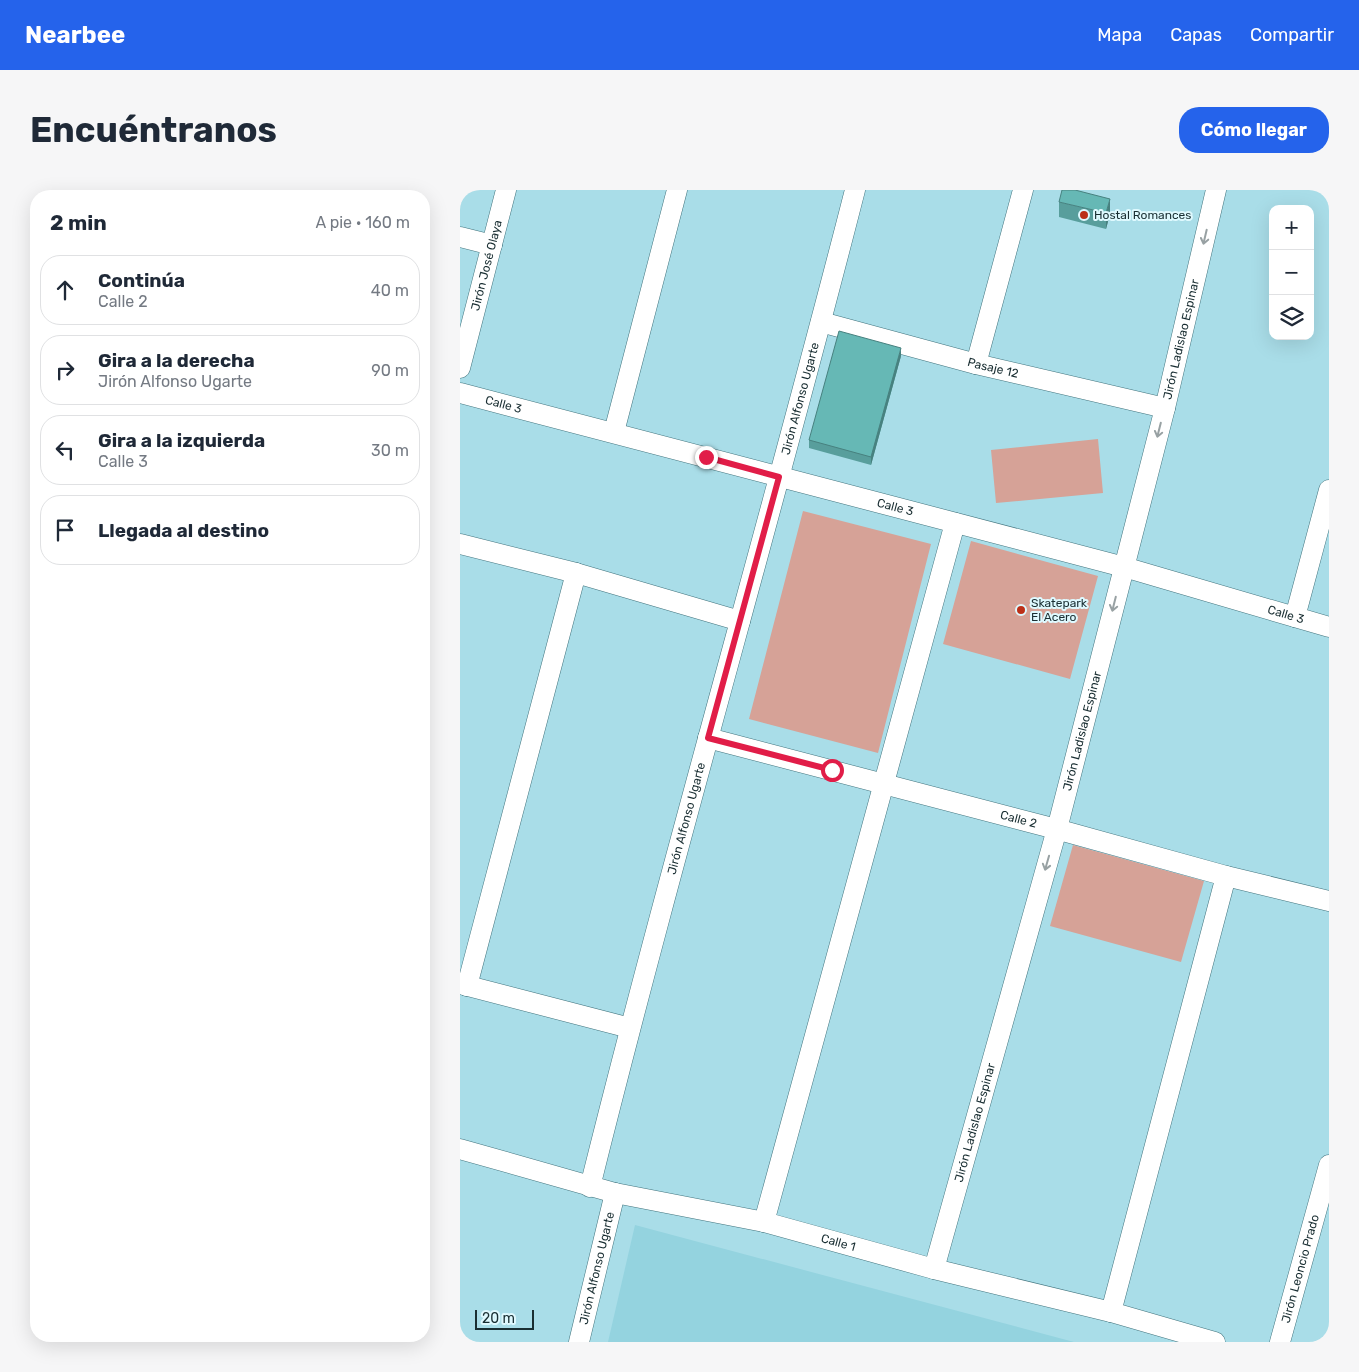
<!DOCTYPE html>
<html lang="es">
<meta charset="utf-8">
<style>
:root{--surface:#fff;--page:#f6f6f7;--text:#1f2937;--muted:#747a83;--line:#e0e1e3;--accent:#2563eb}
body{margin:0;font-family:Rubik,sans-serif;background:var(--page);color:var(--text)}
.controls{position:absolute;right:15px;top:15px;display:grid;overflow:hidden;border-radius:10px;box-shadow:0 5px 20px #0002}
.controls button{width:45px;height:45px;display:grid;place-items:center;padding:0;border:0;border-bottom:1px solid var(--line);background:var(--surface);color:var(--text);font:25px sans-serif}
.scale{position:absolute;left:15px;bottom:12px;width:59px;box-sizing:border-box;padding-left:5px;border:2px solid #192e32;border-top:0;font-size:14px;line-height:18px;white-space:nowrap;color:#192e32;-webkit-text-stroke:4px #dff9fe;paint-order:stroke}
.stop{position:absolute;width:15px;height:15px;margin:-11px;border:4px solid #e11d48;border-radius:50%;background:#fff}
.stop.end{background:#e11d48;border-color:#fff;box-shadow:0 1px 5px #0008}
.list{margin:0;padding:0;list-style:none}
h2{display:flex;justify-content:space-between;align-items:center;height:65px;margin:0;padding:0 20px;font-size:21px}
h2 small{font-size:16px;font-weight:400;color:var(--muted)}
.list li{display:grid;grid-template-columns:32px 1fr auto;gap:15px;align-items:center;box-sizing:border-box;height:70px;margin:0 10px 10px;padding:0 10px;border:1px solid var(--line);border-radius:20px}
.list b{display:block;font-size:19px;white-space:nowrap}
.list p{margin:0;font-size:16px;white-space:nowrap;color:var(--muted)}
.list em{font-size:16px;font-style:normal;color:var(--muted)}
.icon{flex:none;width:28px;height:28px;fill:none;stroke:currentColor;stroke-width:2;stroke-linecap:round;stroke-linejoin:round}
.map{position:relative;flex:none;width:869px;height:1152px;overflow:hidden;border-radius:20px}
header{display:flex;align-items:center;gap:30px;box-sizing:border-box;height:70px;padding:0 25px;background:var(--accent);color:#fff}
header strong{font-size:24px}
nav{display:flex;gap:28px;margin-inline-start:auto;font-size:18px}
.intro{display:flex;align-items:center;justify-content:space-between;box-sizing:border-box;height:120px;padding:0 30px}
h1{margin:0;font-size:35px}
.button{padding:12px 22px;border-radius:20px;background:var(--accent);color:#fff;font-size:18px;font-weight:700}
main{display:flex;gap:30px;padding:0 30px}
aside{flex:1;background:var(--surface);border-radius:20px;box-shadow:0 5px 20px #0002}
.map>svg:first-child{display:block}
.built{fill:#94d3df}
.green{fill:#d6a297}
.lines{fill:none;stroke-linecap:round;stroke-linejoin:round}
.minor-casing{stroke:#42747e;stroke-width:21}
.minor{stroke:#fff;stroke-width:20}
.wall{fill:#589e9c}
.shaded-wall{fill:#47817f}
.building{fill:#66b8b5;stroke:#47817f}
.oneway{stroke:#98a1a3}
.route{stroke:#e11d48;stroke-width:6}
.poi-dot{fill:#bc3018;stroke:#dff9fe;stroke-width:2}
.labels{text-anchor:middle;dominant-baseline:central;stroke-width:4;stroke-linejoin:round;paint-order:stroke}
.poi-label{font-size:12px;fill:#192e32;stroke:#dff9fe;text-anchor:start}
.street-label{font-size:12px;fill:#192e32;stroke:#dff9fe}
</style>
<header>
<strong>Nearbee</strong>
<nav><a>Mapa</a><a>Capas</a><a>Compartir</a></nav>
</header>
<div class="intro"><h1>Encuéntranos</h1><a class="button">Cómo llegar</a></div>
<main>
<aside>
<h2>2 min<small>A pie · 160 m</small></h2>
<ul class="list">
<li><svg class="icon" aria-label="ahead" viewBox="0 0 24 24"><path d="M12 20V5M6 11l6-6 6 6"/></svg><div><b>Continúa</b><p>Calle 2</p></div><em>40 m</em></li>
<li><svg class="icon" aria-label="right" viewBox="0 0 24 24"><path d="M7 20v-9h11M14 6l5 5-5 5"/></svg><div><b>Gira a la derecha</b><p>Jirón Alfonso Ugarte</p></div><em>90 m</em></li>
<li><svg class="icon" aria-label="left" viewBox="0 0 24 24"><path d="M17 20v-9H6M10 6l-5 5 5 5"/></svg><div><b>Gira a la izquierda</b><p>Calle 3</p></div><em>30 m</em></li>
<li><svg class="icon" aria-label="arrive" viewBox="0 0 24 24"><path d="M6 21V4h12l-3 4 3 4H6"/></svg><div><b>Llegada al destino</b></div></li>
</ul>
</aside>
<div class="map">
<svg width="869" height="1152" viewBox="0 0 869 1152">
<rect width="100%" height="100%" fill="#a9dde8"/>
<path class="built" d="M175,1035L614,1152H148Z"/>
<path class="green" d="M638,249L643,303L536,313L531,260Z
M343,321L471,354L418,563L289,529Z
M511,351L638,386L610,489L483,454Z
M613,655L744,691L721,772L590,736Z"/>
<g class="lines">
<defs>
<g id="minor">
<path d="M0,47L32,55"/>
<path id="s1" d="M361,132L516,174L705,218"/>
<path d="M516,174L563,0"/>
<path id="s2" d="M0,178L46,0"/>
<path id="s3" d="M0,203L664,377L869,437"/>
<path d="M154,242L217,0"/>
<path d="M0,354L116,383L280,431"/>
<path d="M835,427L869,300"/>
<path id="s4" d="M248,548L596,639L766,686L869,711"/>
<path d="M0,794L170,838"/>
<path d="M7,796L116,383"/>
<path id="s5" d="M0,959L155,1003L304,1032L474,1079L651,1122L755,1152"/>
<path id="s6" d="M130,997C213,663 310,333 395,0"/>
<path d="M304,1032L495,333"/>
<path id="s7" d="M474,1079L597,639L705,218L756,0"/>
<path d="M651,1122L766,686"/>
<path id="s8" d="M119,1152L155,1003"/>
<path id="s9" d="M820,1152L869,975"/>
</g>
</defs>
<use href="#minor" class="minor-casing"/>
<use href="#minor" class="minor"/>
</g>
<path class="wall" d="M599,12L650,24L646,39L599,27Z
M441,166L411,275L349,258V250Z"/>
<path class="shaded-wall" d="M650,9V24L646,39V23Z
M441,158V166L411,275V267Z"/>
<path class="building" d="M602,0H615L650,9L646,23L599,12Z
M379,141L441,158L411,267L349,250Z"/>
<defs><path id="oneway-shaft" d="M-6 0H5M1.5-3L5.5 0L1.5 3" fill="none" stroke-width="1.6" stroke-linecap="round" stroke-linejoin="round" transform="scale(1.25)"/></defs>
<g class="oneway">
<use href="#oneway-shaft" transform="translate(745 47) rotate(103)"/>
<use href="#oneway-shaft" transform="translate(699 240) rotate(104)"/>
<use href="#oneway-shaft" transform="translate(654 414) rotate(104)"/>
<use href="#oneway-shaft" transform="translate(587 673) rotate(106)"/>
</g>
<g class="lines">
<path class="route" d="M246,267L319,287L248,548L372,580"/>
</g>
<g class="poi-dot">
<circle cx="624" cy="25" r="5"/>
<circle cx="561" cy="420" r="5"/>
</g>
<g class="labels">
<g class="poi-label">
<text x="634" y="25">Hostal Romances</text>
<text x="571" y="413">Skatepark<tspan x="571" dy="14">El Acero</tspan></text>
</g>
<g class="street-label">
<text stroke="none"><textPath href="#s2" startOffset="106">Jirón José Olaya</textPath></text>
<text stroke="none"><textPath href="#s7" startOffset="962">Jirón Ladislao Espinar</textPath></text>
<text stroke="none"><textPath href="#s1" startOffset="178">Pasaje 12</textPath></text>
<text stroke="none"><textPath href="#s6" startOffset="816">Jirón Alfonso Ugarte</textPath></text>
<text stroke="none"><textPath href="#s3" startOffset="45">Calle 3</textPath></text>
<text stroke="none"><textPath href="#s3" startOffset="450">Calle 3</textPath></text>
<text stroke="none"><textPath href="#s3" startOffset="855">Calle 3</textPath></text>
<text stroke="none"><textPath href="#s7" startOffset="558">Jirón Ladislao Espinar</textPath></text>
<text stroke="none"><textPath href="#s6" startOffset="381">Jirón Alfonso Ugarte</textPath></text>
<text stroke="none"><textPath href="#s4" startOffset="321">Calle 2</textPath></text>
<text stroke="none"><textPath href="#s7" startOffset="152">Jirón Ladislao Espinar</textPath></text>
<text stroke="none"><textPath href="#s5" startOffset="390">Calle 1</textPath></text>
<text stroke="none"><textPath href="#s8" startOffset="76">Jirón Alfonso Ugarte</textPath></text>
<text stroke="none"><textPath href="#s9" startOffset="76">Jirón Leoncio Prado</textPath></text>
</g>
</g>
</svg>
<div class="controls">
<button>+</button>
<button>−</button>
<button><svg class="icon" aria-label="layers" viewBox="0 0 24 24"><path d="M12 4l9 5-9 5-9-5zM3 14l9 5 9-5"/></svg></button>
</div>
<div class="scale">20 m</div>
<div class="stop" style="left:372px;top:580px"></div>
<div class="stop end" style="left:246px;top:267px"></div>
</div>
</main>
